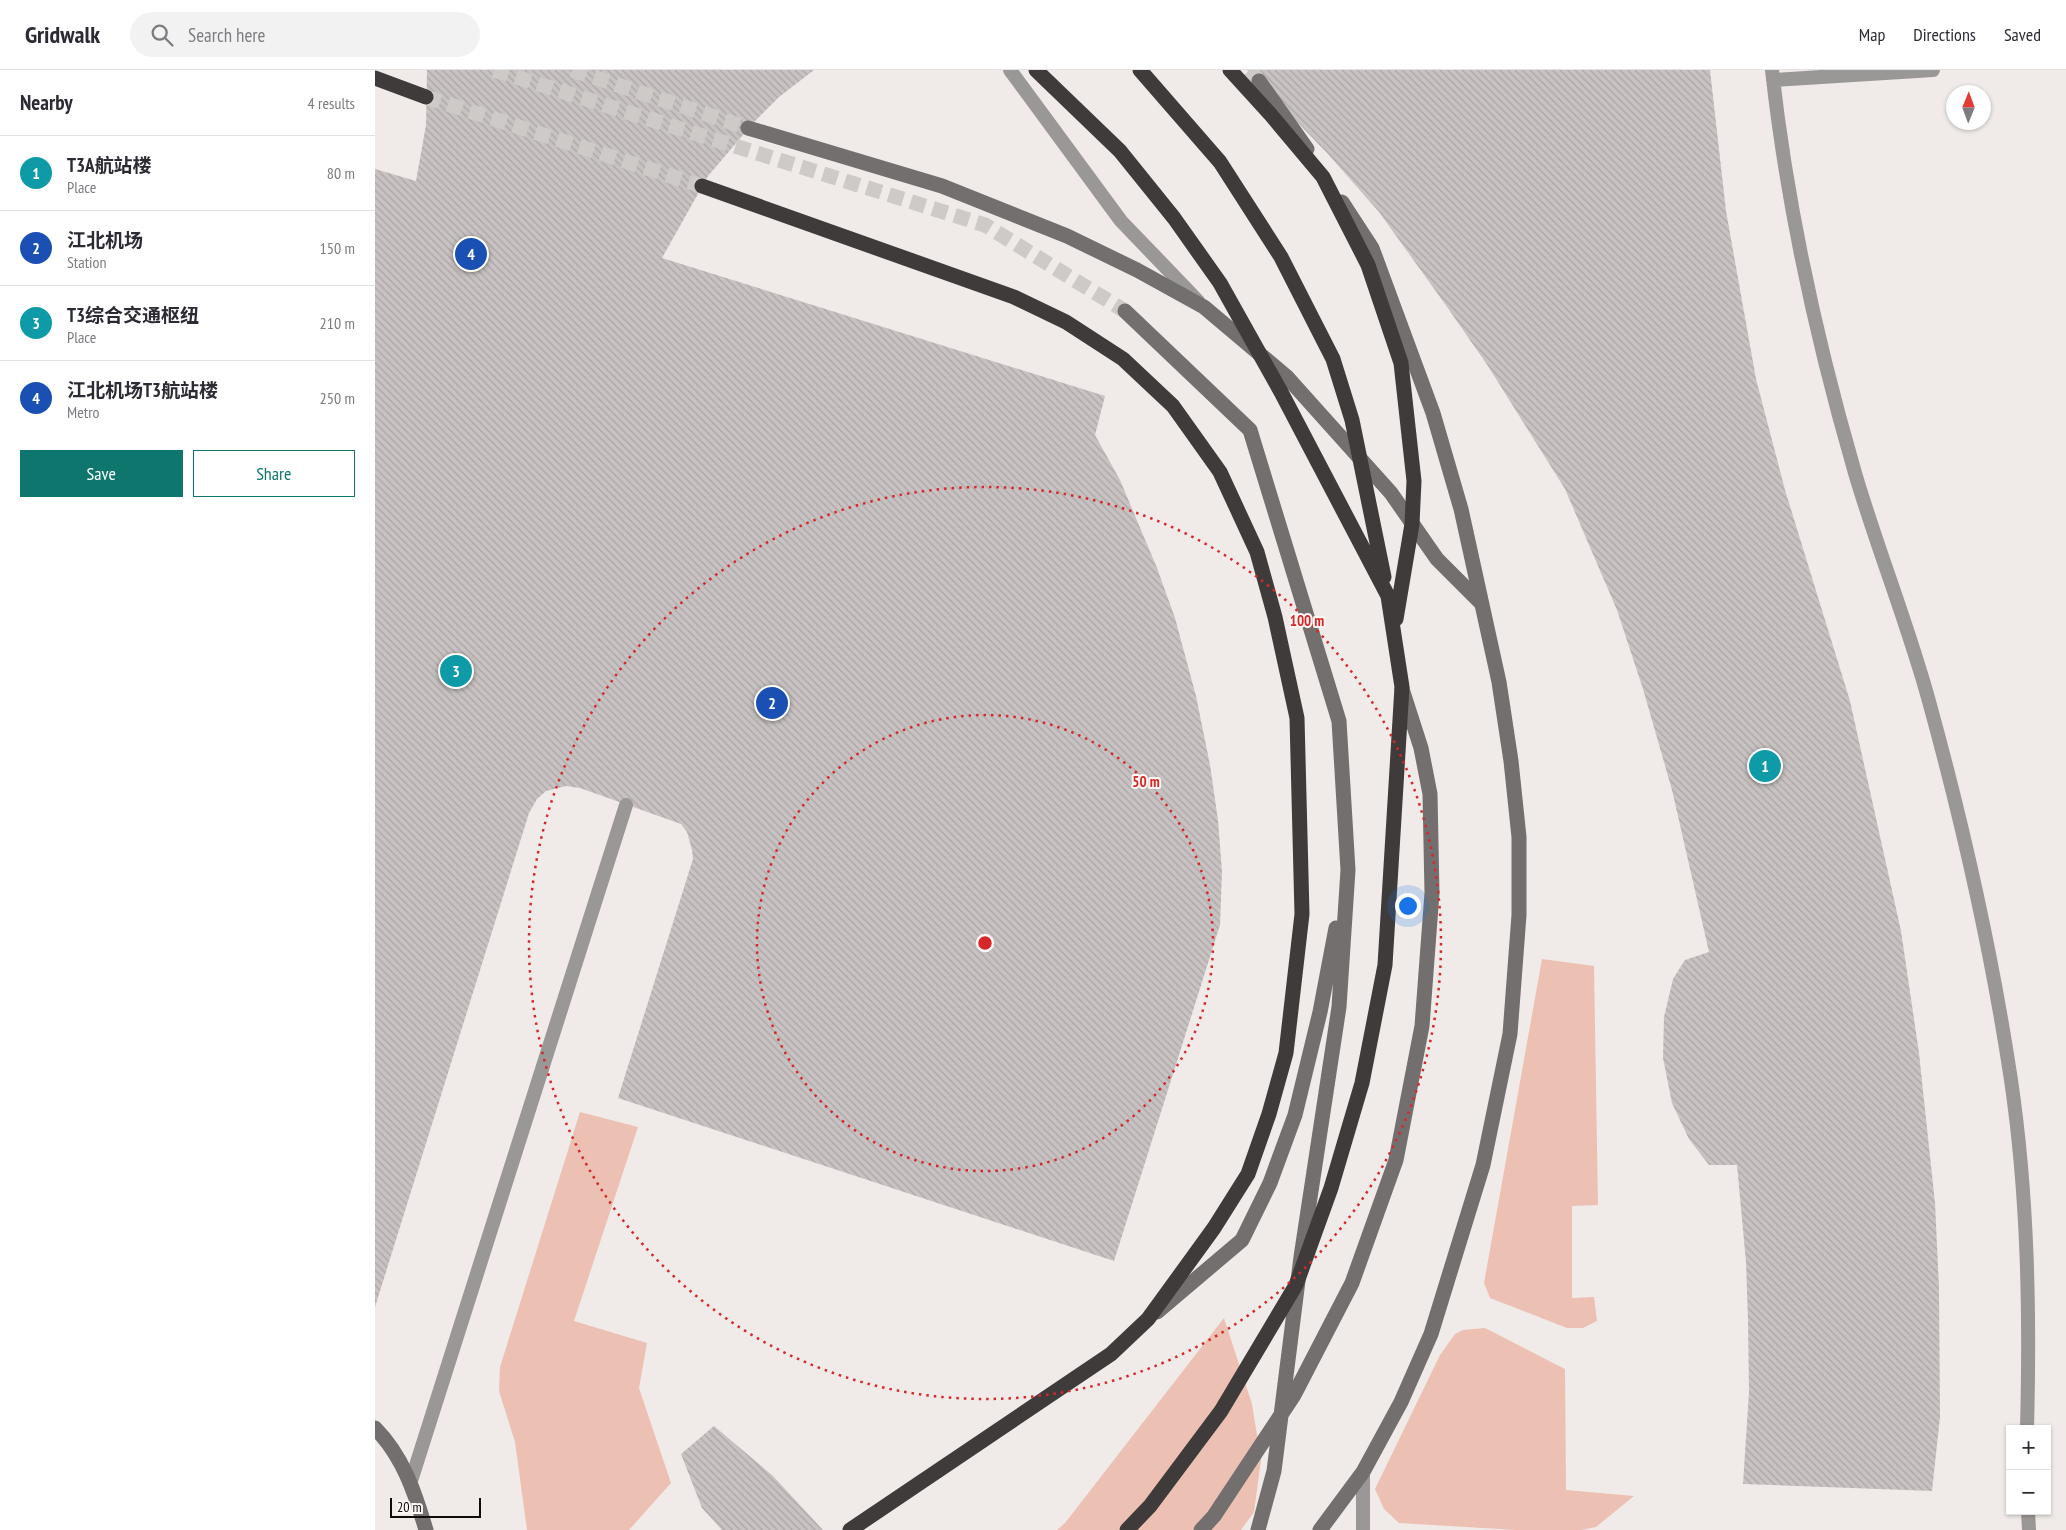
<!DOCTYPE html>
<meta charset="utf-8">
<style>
:root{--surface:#fff;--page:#f2f2f3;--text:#2b2b33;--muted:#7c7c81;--line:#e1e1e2;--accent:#0f766e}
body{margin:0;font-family:"PT Sans Narrow","Noto Sans SC",sans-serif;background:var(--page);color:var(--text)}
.controls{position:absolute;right:15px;bottom:15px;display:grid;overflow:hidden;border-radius:0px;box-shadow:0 1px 4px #0004}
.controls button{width:45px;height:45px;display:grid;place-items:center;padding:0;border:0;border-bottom:1px solid var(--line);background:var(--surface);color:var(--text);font:25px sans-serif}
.compass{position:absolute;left:1571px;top:15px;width:45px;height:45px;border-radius:50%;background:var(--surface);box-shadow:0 1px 4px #0004;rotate:1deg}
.scale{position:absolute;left:15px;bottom:12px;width:91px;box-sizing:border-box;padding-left:5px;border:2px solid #0d0c0b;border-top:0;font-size:14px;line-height:18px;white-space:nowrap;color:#0d0c0b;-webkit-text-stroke:4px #fdf8f6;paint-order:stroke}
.you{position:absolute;left:1032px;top:835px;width:18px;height:18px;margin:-12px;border:4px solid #fff;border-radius:50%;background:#1a73e8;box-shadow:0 0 0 8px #1a73e833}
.badge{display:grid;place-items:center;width:32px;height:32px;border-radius:50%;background:var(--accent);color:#fff;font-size:16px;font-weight:700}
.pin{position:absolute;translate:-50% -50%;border:2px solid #fff;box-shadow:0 1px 5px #0006}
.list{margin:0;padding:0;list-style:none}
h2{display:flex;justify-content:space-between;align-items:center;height:65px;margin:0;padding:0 20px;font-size:21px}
h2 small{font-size:16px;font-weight:400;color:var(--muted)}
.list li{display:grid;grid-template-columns:32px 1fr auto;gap:15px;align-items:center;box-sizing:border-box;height:75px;padding:0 20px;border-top:1px solid var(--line)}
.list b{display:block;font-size:19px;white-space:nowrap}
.list p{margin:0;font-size:16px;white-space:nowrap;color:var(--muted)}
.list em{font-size:16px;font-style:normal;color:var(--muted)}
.actions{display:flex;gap:10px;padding:15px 20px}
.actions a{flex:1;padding:11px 0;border:1px solid var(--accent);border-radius:0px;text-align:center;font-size:18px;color:var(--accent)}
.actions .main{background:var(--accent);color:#fff}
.icon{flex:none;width:28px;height:28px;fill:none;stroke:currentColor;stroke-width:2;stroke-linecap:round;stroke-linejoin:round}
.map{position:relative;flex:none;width:1691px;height:1460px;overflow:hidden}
header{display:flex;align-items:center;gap:30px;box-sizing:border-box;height:70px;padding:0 25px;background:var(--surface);border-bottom:1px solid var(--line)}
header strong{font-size:24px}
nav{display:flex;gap:28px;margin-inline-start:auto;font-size:18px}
.search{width:350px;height:45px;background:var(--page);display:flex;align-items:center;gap:12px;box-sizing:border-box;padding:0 18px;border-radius:28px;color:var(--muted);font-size:19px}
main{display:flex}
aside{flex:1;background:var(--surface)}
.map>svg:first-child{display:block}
.green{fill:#ecc0b3}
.building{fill:url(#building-back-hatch)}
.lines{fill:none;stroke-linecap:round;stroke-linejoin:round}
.secondary-tunnel{stroke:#cecac8;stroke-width:15;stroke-dasharray:15 8;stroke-linecap:butt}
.highway-tunnel{stroke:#cecac8;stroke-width:15;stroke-dasharray:15 8;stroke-linecap:butt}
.lane{stroke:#9a9797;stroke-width:14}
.secondary{stroke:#726f6e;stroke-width:15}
.highway{stroke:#3f3b3a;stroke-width:15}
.ring{fill:none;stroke:#d62828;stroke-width:2.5;stroke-dasharray:2.5 5}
.centre{fill:#d62828;stroke:#fdf8f6;stroke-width:2.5}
.ring-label{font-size:15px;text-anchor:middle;font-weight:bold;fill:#d62828;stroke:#fdf8f6;stroke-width:4;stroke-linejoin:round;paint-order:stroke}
</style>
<header>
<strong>Gridwalk</strong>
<div class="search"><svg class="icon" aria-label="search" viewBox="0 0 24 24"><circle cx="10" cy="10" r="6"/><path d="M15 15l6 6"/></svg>Search here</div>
<nav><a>Map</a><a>Directions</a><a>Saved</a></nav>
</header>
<main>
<aside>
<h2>Nearby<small>4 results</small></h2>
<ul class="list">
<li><span class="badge" style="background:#0f9aa8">1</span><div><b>T3A航站楼</b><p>Place</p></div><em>80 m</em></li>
<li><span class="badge" style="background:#1a4fb4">2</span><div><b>江北机场</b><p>Station</p></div><em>150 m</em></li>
<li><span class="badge" style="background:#0f9aa8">3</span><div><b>T3综合交通枢纽</b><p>Place</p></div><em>210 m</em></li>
<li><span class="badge" style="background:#1a4fb4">4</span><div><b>江北机场T3航站楼</b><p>Metro</p></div><em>250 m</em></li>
</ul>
<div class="actions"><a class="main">Save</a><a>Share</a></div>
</aside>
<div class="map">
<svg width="1691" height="1460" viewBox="0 0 1691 1460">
<defs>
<pattern id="building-back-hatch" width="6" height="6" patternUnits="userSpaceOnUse" patternTransform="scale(1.25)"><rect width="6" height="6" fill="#c8c3c2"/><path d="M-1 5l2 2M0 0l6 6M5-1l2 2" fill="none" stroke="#aba6a5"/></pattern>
</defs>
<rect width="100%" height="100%" fill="#f0ebe9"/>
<path class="green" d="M1167,889L1219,896L1223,1135L1197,1136V1228L1219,1227L1222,1251L1208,1258H1192L1115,1228L1109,1213Z
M205,1042L263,1057L199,1251L272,1273L264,1318L296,1413L254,1460H152L140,1372L124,1321L125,1297Z
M849,1248L877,1334L886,1390L879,1442L866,1460H682L690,1453Z
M1110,1258L1190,1299L1191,1420L1259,1426L1221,1457L1206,1460H1141L1024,1453L1009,1439L1000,1419L1065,1285L1080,1264L1088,1260Z"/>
<path class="building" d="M52,0H439L404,27L379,52L333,106L287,188L730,326L720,365L745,410L782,498L800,548L821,626L835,695L843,750L847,802L845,855L739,1191L243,1028L318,789L317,780L312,762L306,754L205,718L191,716L171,721L162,729L154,743L0,1237V99L41,111L51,55Z
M872,0H1335L1351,141L1381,309L1410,420L1475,631L1526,861L1544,983L1560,1133L1564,1217L1565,1347L1557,1421L1368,1414L1374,1322L1373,1250L1371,1192L1362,1095H1334L1314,1069L1297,1033L1288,988L1289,947L1298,909L1310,890L1334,882L1297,720L1268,619L1242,540L1190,419L1113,296L1070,234L1004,142L953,84Z
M339,1356L398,1406L448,1460H347L327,1438L306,1384Z"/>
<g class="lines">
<path class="secondary-tunnel" d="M119,0L610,155L750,241
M197,0L373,58
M875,0L884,11"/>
<path class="highway-tunnel" d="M51,27L327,116"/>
<path class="lane" d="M635,0L746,151L823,231
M1397,0C1412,136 1442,272 1480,403C1503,481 1534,557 1555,635C1589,759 1617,884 1636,1010C1653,1126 1655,1243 1652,1359
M1398,10L1558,0
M36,1411L251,735
M1653,1441L1654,1460
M988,1460V1402"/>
<path class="secondary" d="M884,11L932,79
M373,58L567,116L692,166L762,200L829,237L912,307L1016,423L1062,489L1105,532
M750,241L875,360L964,651L973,800L964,937L926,1187L899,1401L883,1460
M782,1242L867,1170L895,1113L920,1045L945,942L961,858
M0,1358C28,1386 40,1423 51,1460
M826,1460L839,1446L919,1325L977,1213L1021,1090L1047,956L1057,823L1055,724L1046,678L1027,619
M945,1460L988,1402L1026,1332L1056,1264L1108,1095L1135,964L1144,845V767L1136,691L1124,612L1086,439L1058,343L997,178L967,132"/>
<path class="highway" d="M661,0L745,81L799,148L845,213L906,322L1013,526L1027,617L1010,895L987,1013L956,1118L921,1215L846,1341L775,1436L752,1460
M765,0L845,92L906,187L958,289L977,350L1009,507
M855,0L896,45L948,107L993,195L1026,293L1039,411L1037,454L1021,549
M0,8L51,27
M327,116L639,227L691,252L748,289L798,336L845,402L882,482L900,547L922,648L927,844L911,983L894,1044L873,1104L839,1158L773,1249L736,1284L475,1460"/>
</g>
<g class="ring">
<circle cx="610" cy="873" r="228"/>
<circle cx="610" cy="873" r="456"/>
</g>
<circle cx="610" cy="873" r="8" class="centre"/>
<g class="ring-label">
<text x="932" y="556">100 m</text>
<text x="771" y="717">50 m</text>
</g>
</svg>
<div class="controls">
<button>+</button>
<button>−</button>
</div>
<svg class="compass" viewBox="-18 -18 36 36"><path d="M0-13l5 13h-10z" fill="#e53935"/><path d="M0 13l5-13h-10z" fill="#7c7c81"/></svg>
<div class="scale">20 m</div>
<div class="you"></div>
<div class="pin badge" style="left:1390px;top:696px;background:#0f9aa8">1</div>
<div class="pin badge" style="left:397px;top:633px;background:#1a4fb4">2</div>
<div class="pin badge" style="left:81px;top:601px;background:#0f9aa8">3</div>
<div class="pin badge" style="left:96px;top:184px;background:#1a4fb4">4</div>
</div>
</main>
